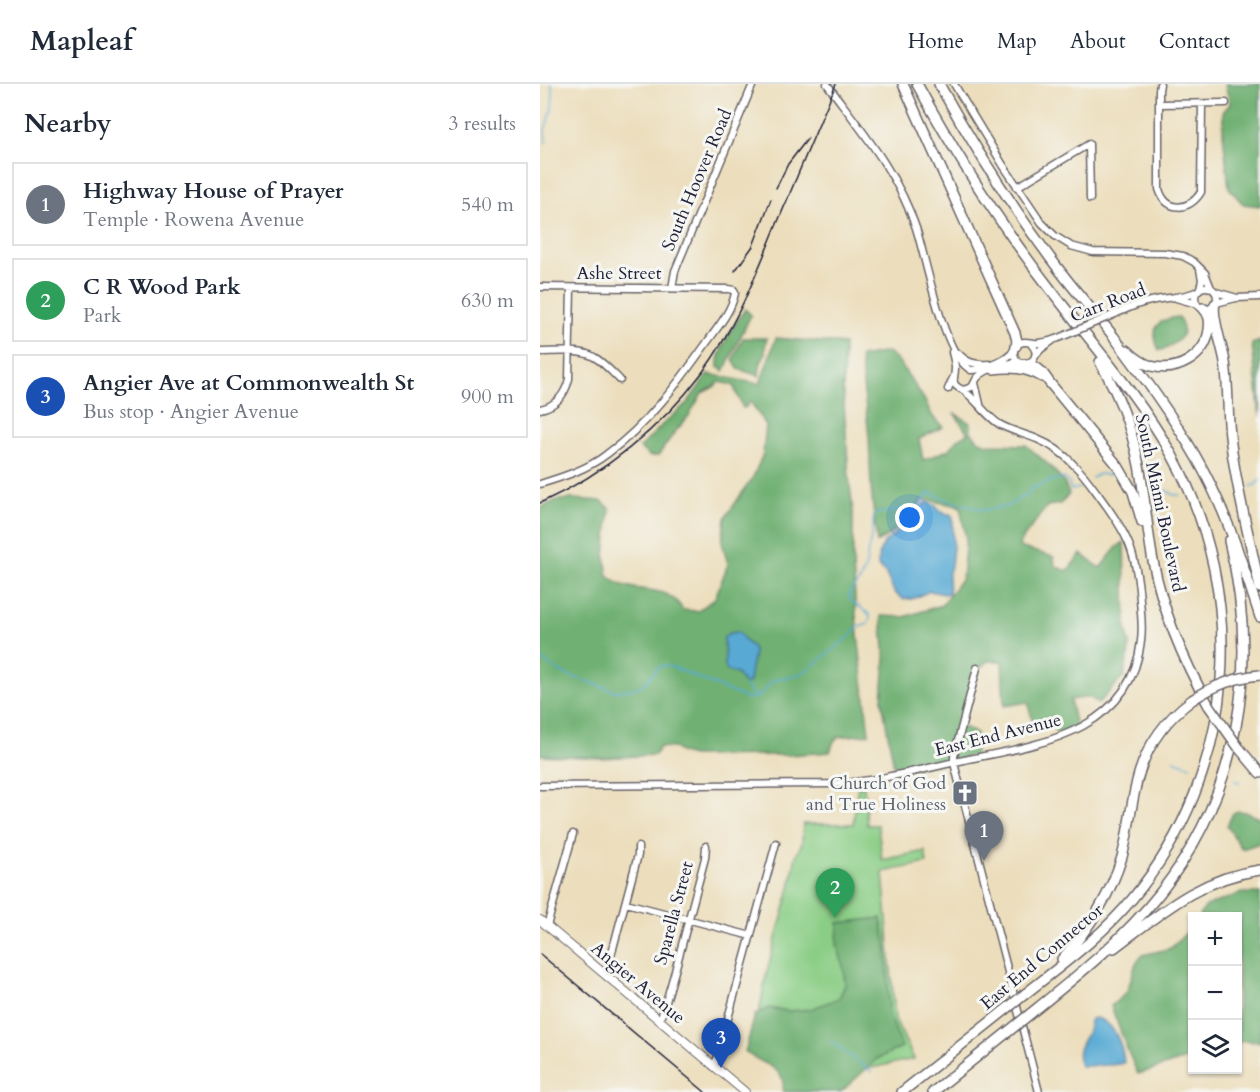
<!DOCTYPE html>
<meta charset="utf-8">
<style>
:root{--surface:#fff;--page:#f2f2f3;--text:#1f2937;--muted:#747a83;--line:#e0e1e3;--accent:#d1495b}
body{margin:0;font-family:Cardo,serif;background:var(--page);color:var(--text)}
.controls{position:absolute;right:18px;bottom:18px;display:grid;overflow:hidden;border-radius:0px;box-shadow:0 2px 4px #0004}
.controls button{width:54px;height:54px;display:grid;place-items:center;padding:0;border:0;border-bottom:2px solid var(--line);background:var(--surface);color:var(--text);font:30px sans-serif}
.you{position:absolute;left:370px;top:434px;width:21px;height:21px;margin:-15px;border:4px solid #fff;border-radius:50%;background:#1a73e8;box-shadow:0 0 0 9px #1a73e833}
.badge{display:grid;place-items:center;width:39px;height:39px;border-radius:50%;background:var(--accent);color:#fff;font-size:20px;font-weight:700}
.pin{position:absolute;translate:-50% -50px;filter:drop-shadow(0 2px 3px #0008)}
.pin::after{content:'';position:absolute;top:32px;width:21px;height:18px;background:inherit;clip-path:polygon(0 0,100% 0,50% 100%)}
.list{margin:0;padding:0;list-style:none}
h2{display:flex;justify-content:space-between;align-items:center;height:78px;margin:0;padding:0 24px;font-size:26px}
h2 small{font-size:20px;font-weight:400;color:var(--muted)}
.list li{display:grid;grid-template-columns:39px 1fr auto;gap:18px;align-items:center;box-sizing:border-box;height:84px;margin:0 12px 12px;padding:0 12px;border:2px solid var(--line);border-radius:0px}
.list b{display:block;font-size:22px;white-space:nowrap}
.list p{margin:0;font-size:20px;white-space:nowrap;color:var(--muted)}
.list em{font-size:20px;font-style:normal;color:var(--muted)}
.icon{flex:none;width:33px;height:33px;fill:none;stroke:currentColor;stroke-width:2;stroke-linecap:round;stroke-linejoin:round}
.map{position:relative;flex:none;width:720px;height:1008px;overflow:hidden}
header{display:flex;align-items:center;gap:36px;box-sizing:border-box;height:84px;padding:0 30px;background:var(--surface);border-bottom:2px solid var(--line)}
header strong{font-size:28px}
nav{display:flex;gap:33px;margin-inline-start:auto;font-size:21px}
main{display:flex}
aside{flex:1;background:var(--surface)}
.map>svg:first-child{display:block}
.green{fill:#8acd85;stroke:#567860;stroke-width:1.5}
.forest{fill:#6fb072;stroke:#486956;stroke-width:1.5}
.water{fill:#59aad4;stroke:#3e6688;stroke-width:1.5}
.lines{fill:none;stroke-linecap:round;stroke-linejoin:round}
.stream{stroke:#59aad4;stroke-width:1.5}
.minor-casing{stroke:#696468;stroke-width:9}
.major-casing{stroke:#696468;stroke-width:10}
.highway-casing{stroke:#696468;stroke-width:12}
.minor{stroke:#fff;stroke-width:6}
.major{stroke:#fff;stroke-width:8}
.highway{stroke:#fff;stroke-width:9}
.rail{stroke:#22223b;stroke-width:1.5}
.minor-bridge-casing{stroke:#696468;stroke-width:9;stroke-linecap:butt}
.highway-bridge-casing{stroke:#696468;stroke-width:12;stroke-linecap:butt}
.minor-bridge{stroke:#fff;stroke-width:6}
.highway-bridge{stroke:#fff;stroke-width:9}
.labels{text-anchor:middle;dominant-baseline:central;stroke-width:6;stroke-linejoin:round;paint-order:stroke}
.street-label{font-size:18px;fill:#22223b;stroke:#f6f6f2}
.worship-label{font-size:18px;fill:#5b616d;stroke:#f6f6f2;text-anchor:end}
</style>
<header>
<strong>Mapleaf</strong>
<nav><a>Home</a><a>Map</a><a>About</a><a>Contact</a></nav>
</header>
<main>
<aside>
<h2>Nearby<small>3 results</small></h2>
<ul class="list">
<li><span class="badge" style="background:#6b7280">1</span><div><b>Highway House of Prayer</b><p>Temple · Rowena Avenue</p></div><em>540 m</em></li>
<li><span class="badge" style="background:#2e9e5b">2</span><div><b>C R Wood Park</b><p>Park</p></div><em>630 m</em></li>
<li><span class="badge" style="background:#1a4fb4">3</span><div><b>Angier Ave at Commonwealth St</b><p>Bus stop · Angier Avenue</p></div><em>900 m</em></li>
</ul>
</aside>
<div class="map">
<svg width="720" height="1008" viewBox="0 0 720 1008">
<rect width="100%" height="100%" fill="#f6f6f2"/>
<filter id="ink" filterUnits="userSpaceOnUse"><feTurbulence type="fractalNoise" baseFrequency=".0167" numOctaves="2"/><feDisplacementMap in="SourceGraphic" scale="12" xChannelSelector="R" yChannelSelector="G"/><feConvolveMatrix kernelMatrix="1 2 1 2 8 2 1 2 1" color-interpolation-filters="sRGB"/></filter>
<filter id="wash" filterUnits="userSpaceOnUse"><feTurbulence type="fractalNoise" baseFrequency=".008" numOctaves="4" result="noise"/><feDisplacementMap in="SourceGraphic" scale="24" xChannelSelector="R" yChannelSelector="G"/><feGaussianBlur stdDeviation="1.35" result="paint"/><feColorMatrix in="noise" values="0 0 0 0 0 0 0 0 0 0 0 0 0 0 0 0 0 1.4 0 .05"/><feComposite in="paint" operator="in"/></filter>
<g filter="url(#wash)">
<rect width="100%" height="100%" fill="#ecdebc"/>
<path class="green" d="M318,702H324L327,741H338L342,776L385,767L387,779L343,788L355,935L374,975L261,999L213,961L227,887L250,804L256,772L262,759L263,740H313Z"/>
<path class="forest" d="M685,0H720V122L703,120L689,104L683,49V28L690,20Z
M205,225L211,231L184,287L178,283C175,268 197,238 205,225Z
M639,233C645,246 645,252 633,260C628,264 626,266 619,266C610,246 615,235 639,233Z
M203,254H227L225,262V270L220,281L219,292L198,285L193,275Z
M236,254L304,260L303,305L309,393L313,427V478L316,532L329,650L298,653L294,657L290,668L250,671L152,672L141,669L134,664L120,663L115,671L62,674L0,671V424L17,416L33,415L61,417L70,424L65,472L68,492C72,495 76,498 80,500C104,510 128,500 143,526L158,527L175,514L188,480L182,458L185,434L213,393L223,370L226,341L210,317L206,323L203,324L193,301L179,298L174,303L162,309L148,333L134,349L118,372H109L100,364L123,340L148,318L168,290L220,300Z
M720,257V333L712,260Z
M348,268L359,278L384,315L393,333L403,343L379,355L383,376L408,366L419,354L428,349L414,329L430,339L431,348L439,357L448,360L486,361L510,382L524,398L529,410L520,420L507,422L480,458L479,463L514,473L515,482L527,487L541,470L560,484L577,463L584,458L586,545L590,561L584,592L558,620L550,613L530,616L536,643L516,650L513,633L493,640L488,618L464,622L462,577H448L435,588L421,642L436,649L435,671L355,689L342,617L345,574L341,532L364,533L402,521L422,494L426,454L420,422L382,415C371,432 356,449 337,458L331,405L329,353L320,273Z
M698,727L705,728L720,734V759L702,765L687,742L693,729Z
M702,809H720V958L703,957L698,959V832H659L666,822Z
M341,834L347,865L349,930L362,963L337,975L301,1008H243C247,982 222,981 205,968L215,931L228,924L249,927L271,925L299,914L305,901L303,882L297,860L298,839Z
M652,843V973L598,990L589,970L571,922L587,908L596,879L603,871L631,864Z"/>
<path class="water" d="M387,419L393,420L405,430H410L413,433V463L411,482L408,492L409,509L404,510L390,507L372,515H363L354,508L346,490L338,482L339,469L345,458L368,440L383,421Z
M198,548L208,560L212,562L214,569L211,584L209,598L205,601L197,590L187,587L185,581L184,553L190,549Z
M554,934C574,936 583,962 584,979L571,981L540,982C536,964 540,964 547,949C549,945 549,939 551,935Z"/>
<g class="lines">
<path class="stream" d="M6,59L5,46L12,25L13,7L11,0
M100,201H116
M552,394L559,390L570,391
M616,402L635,411H640
M711,402L715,401L720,396
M0,574L16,586L25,590L75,607C84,607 98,605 105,599C111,592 114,585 123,581L135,584L205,614C223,616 223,606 233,596L257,591L267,586L309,553L317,544L328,540L330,534L329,530L310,516L309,509L320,496L326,482L328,466L332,450L334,430L351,427L373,426L379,422L388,410L390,409L410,417L445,426L468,422L480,414L489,411L490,405L513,396L524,394L529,399L531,406L540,404
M205,601C208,606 211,609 216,612
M634,676L650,682
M695,697L700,698
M291,958L332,988"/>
</g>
</g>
<g filter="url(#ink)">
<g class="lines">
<defs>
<path id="minor" d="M287,0C321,46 358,89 376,144C386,175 403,268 428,284
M414,0L463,81L502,139L515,152L531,162L553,168L625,169L643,172L654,178L665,189L671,204
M620,0L619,6V105C626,129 650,127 661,108L662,20
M619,20L686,19
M477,103L549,60L550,115
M660,185L662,196L660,204
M655 214a11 11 0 1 1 22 0a11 11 0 1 1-22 0Z
M0,203L188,205L194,206L195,209C192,226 178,243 168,257C139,298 108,340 67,370C48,385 23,393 0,400
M132,204L135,187L213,0
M676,208L697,214L720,213
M636,214L657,220
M676,219L696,214
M575,230C586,225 598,219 611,217C627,213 643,214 658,207
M474,266C473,291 509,277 490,259
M0,268C15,268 41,265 54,273C63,278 72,288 80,296
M412,268C413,273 415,278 415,284C415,295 409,300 423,306L432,303C434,300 435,297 437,294C445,285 468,277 480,279
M418,269C427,279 435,281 449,280
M495,272L501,265L512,257
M431,286C442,286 463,278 471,270C474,266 475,261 480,259C486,256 492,260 499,259C509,258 517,255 526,251
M435,299L440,320
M408,305L413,294
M0,325C16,322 25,311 29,295L31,204
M437,584L414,672V679L499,1008
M0,702L290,700C335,698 379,686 424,676C497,661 591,649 601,557C603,544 601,530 600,516C596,468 589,452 560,413C552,402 544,390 534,381C524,370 512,361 497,355C485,350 471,347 459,340C445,331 437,316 423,306
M86,819L211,852
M7,842L33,750
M65,890L68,883L98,771V763
M119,936L123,928L135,887L165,774L166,762
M173,982L177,975L184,949L236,759"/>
<path id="major" d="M0,836L205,1008"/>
<path id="highway" d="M363,0L475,249L477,257L476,262
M377,0C415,69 457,136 505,198C547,254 598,310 632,371C710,513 697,688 593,814C562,852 523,880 485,910
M399,0C434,63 473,125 517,183C535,207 555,229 574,253C603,292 632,331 656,373C685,423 702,478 720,533
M675,220C671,231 683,264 685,278C689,305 687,333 691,360C697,408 710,456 720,504
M587,266C594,273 602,279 611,282C637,289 665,273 669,246C670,237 670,231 663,224
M560,278C582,316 596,356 602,399C606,425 608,451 613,477C623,528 643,576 669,622
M485,280C498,282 502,287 509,298L578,382L593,408L602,438
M453,285C470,283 486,283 502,293
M699,664L720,689
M574,864C621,829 660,794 720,786
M522,875C549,845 570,812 582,773C588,751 590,728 595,706C602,669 622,638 652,616
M490,930C536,893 583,856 620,809C700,708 720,581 689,457
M362,1008L464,927
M393,1008L469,947"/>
</defs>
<use href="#minor" class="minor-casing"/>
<use href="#major" class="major-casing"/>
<use href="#highway" class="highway-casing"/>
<use href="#minor" class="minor"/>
<use href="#major" class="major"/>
<use href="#highway" class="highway"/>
<path class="rail" d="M236,104L248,80L268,54
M195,187L213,162L231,115
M0,419C64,390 120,345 162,289C194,246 214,196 234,147C255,98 275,49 296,0
M0,870L165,1008"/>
<defs>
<path id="minor-bridge" d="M526,251L575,230"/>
<path id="highway-bridge" d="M652,616C673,602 695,593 720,591
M669,622L699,664
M464,927L485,910
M469,947L490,930"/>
</defs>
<use href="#minor-bridge" class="minor-bridge-casing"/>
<use href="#highway-bridge" class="highway-bridge-casing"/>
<use href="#minor-bridge" class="minor-bridge"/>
<use href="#highway-bridge" class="highway-bridge"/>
</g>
</g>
<defs>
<symbol id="church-square" viewBox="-11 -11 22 22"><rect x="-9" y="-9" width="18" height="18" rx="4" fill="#6b7280" stroke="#f6f6f2"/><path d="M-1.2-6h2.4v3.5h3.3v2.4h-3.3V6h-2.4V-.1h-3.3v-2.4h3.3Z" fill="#fff"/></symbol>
</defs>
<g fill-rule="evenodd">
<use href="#church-square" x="410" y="694" width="30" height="30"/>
</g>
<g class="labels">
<g class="street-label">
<text transform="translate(157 96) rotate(-67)">South Hoover Road</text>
<text x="79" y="189">Ashe Street</text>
<text transform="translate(568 219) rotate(-21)">Carr Road</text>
<text transform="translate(620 419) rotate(78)">South Miami Boulevard</text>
<text transform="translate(458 651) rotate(-14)">East End Avenue</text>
<text transform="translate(134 829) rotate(-75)">Sparella Street</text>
<text transform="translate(502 873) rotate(-40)">East End Connector</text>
<text transform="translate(98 899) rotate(40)">Angier Avenue</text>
</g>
<g class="worship-label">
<text x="406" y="699">Church of God<tspan x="406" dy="21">and True Holiness</tspan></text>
</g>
</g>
</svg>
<div class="controls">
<button>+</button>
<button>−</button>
<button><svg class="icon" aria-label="layers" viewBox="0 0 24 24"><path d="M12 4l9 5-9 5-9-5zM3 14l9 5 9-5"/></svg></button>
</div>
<div class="you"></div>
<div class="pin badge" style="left:444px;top:777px;background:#6b7280">1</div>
<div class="pin badge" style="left:295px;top:834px;background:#2e9e5b">2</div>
<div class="pin badge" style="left:181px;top:984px;background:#1a4fb4">3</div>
</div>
</main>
